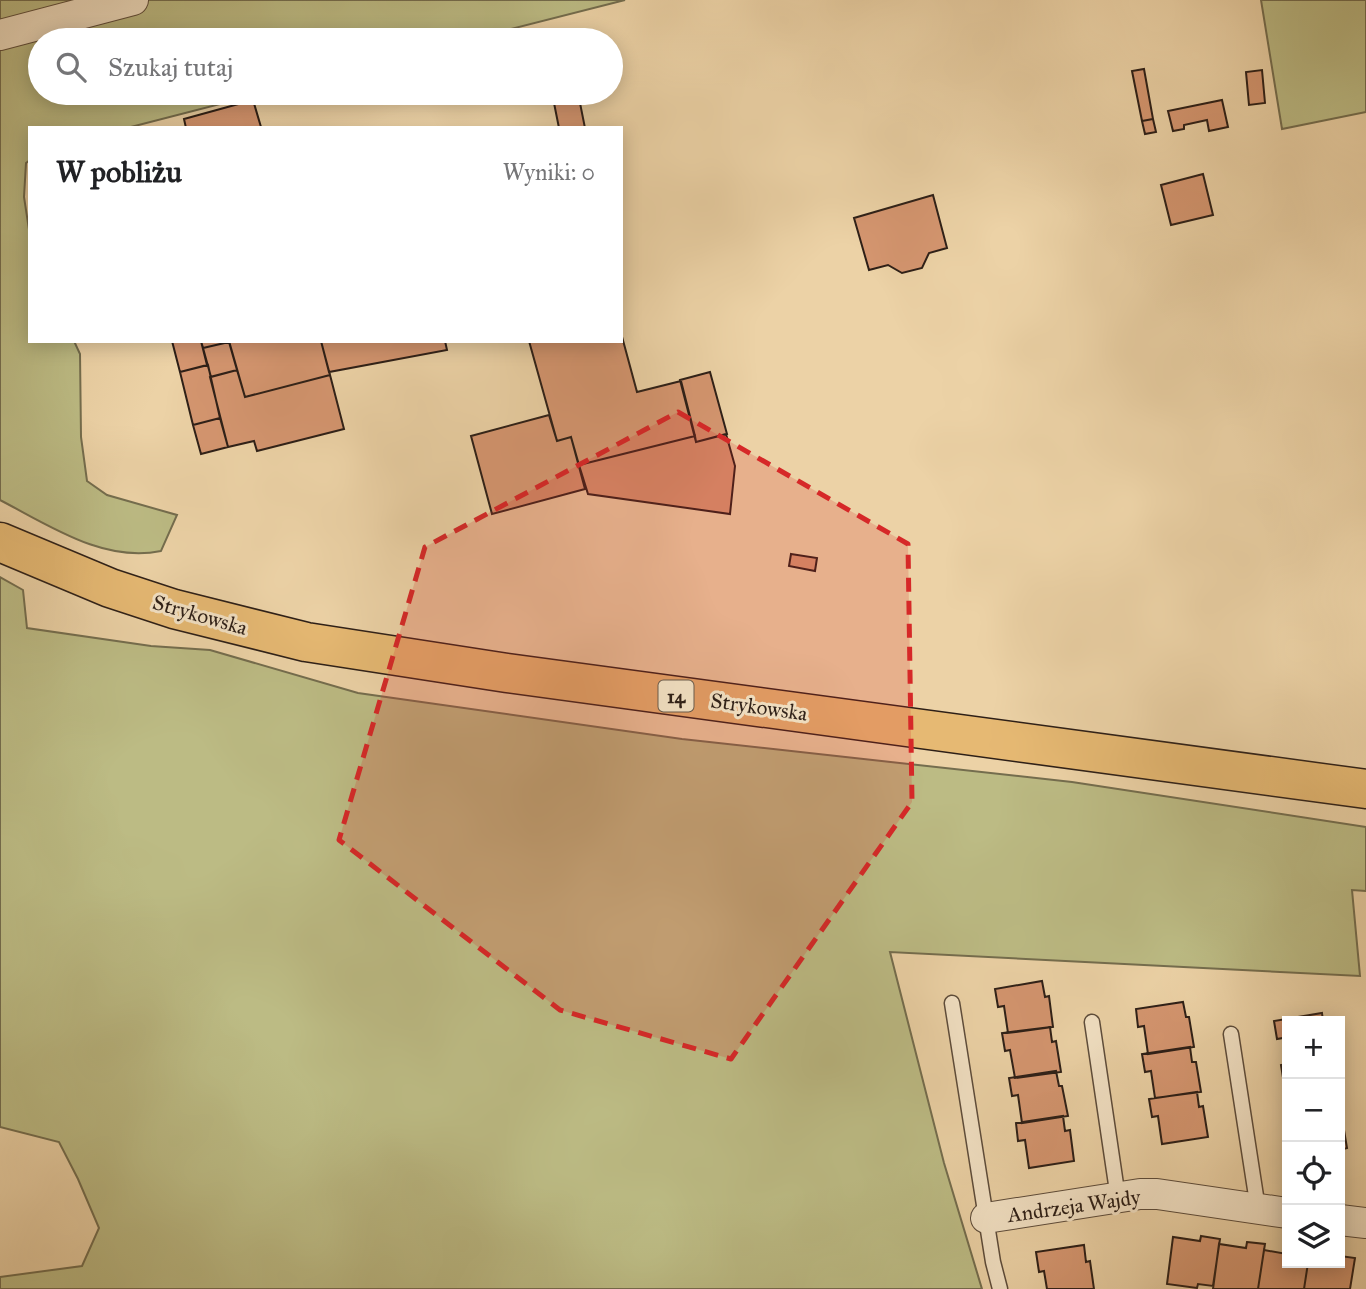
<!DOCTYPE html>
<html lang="pl">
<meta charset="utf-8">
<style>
:root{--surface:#fff;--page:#f2f2f2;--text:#202124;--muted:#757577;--line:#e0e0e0}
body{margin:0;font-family:"IM FELL Great Primer",serif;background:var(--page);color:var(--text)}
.controls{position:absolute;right:21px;bottom:21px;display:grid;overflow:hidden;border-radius:0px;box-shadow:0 4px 18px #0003}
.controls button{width:63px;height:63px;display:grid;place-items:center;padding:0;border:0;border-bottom:2px solid var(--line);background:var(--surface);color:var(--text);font:35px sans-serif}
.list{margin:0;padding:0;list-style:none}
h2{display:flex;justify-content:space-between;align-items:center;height:91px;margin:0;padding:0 28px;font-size:30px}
h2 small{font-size:23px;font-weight:400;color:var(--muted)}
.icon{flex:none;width:38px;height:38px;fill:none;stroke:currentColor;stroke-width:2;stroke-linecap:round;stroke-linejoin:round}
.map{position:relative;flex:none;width:1366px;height:1289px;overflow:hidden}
.search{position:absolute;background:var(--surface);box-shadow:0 4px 18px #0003;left:28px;top:28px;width:595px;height:77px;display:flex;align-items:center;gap:18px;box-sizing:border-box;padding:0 24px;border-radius:38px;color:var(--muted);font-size:26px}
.panel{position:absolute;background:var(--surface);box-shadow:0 4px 18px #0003;left:28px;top:126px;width:595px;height:217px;border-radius:0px}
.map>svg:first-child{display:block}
.green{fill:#bcbb84;stroke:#746d4e;stroke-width:2}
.building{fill:#d59670;stroke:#2d1f17;stroke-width:2}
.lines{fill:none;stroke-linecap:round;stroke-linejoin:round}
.service-casing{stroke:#5d4c3b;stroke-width:17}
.minor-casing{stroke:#5d4c3b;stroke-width:32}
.primary-casing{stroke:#2d1f17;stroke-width:41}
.service{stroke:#f3e2c5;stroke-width:14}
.minor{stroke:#f3e2c5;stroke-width:30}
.primary{stroke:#e6b973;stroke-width:38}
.marked{fill:#d62828;fill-opacity:0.2;stroke:#d62828;stroke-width:5;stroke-dasharray:14 9;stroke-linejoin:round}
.labels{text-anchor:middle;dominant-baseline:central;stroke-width:6;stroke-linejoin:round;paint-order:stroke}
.shield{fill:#f3e2c5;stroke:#685a4b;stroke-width:2}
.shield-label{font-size:19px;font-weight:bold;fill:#2d1f17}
.street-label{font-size:21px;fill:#2d1f17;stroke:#f3e2c5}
</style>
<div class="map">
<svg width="1366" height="1289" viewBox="0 0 1366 1289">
<rect width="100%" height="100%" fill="#ecd2a6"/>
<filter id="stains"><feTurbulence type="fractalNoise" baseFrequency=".00286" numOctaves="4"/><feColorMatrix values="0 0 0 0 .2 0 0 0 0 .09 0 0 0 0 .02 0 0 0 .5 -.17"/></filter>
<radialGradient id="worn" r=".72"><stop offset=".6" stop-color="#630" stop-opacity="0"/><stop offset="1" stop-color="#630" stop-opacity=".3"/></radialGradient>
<path class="green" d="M0,0H625L468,40H40V93H263L127,128H30V160L26,163L24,197L30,236V341H74L80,354L81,437L87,481L107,495L177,515L161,551C104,563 50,526 0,500Z
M1261,0H1366V112L1282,129Z
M0,577L23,590L27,628L151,646L210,650L358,693L682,739L1072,782L1366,827V891L1352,890L1360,976L890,952L944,1163L982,1289H0V1277L82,1266L99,1228L78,1179L59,1142L0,1127Z"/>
<path class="building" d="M571,32L572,40H541V38Z
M1144,69L1153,119L1142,121L1132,71Z
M1262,70L1265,103L1249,105L1246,72Z
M552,93H578L585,128H559Z
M253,100L261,127L186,128L184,119Z
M1222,100L1228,127L1209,131L1207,120L1184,125V129L1173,131L1168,111Z
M1153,119L1156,132L1145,134L1142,121Z
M1203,174L1213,215L1171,225L1161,185Z
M933,195L947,248L929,253L922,268L902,273L888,265L869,270L854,218Z
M621,333L637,392L681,381L695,436L579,465L571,437L557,441L529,341H621Z
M172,341H201L207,365L180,372Z
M201,341H229V342L203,348Z
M321,341H445L447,350L329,372Z
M321,341L330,375L245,397L229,341Z
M229,342L237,370L211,377L203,348Z
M208,365L220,418L193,425L180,372Z
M237,370L245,397L330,375L344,429L257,451L254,441L228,447L210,377Z
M710,372L727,434L696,442L680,380Z
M549,415L557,441L571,437L585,489L492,514L471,436Z
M220,418L228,447L201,454L193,425Z
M726,434L735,466L730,514L588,494L579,465L695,436L696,442Z
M791,554L817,558L815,571L789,566Z
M1042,981L1045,997L1049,996L1053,1027L1008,1033L1004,1006L998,1007L995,989Z
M1183,1002L1186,1017H1189L1194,1047L1148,1054L1144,1026L1138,1027L1136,1009Z
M1322,1013L1323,1021H1287V1064L1283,1038L1277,1039L1274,1021Z
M1050,1027L1052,1042L1056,1041L1061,1072L1015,1078L1010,1050L1005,1051L1002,1033Z
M1190,1047L1192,1062H1196L1201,1092L1155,1098L1151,1071L1145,1072L1142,1054Z
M1287,1064V1083L1284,1084L1281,1065Z
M1056,1071L1059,1086H1062L1068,1116L1022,1123L1018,1095L1012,1096L1009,1078Z
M1197,1092L1199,1107L1203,1106L1208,1137L1162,1144L1158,1116L1152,1117L1149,1099Z
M1063,1116L1065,1131L1070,1130L1074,1161L1029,1168L1025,1140L1018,1141L1016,1123Z
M1340,1118H1342L1347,1148L1340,1150Z
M1201,1236L1220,1239L1213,1286L1198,1284L1197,1288L1167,1284L1173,1237L1200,1241Z
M1247,1242L1265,1244L1258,1289H1213L1219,1244L1246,1248Z
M1084,1245L1086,1262L1090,1261L1094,1289H1047L1044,1271L1039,1272L1036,1252Z
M1264,1250L1287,1254V1263H1308L1304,1289H1258Z
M1340,1256L1355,1258L1350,1289H1304L1308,1263H1340Z"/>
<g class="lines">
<defs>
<path id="service" d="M952,1003L993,1262L1000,1289
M1092,1022L1118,1198
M1231,1034L1258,1209"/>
<path id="minor" d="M0,35L133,0
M986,1218L1140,1194H1157L1287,1213
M1340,1220L1366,1223"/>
<path id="primary" d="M0,542L110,588L174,609L306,642L507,673L1366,789"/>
</defs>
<use href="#service" class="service-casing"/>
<use href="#minor" class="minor-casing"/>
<use href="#primary" class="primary-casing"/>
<use href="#service" class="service"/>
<use href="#minor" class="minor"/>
<use href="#primary" class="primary"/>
</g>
<path class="marked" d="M678,412L908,544L912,802L731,1059L560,1010L339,840L425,547Z"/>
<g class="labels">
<rect class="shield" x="658.5" y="680.5" width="35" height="31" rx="5"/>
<g class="shield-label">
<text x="676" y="696">14</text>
</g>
<g class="street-label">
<text transform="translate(200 615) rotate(16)">Strykowska</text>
<text transform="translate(759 707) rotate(8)">Strykowska</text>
<text transform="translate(1074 1206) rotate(-8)">Andrzeja Wajdy</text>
</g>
</g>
<rect width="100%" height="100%" filter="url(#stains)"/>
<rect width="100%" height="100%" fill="url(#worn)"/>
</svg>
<div class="controls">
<button>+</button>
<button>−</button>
<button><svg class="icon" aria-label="locate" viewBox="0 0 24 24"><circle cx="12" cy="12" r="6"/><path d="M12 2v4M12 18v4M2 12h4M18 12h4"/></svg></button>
<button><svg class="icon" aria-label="layers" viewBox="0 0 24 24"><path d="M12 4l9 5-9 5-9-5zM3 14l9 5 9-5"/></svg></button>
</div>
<div class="search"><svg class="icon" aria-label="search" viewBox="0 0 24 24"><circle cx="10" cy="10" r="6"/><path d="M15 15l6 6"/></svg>Szukaj tutaj</div>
<section class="panel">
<h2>W pobliżu<small>Wyniki: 0</small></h2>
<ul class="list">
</ul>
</section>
</div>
